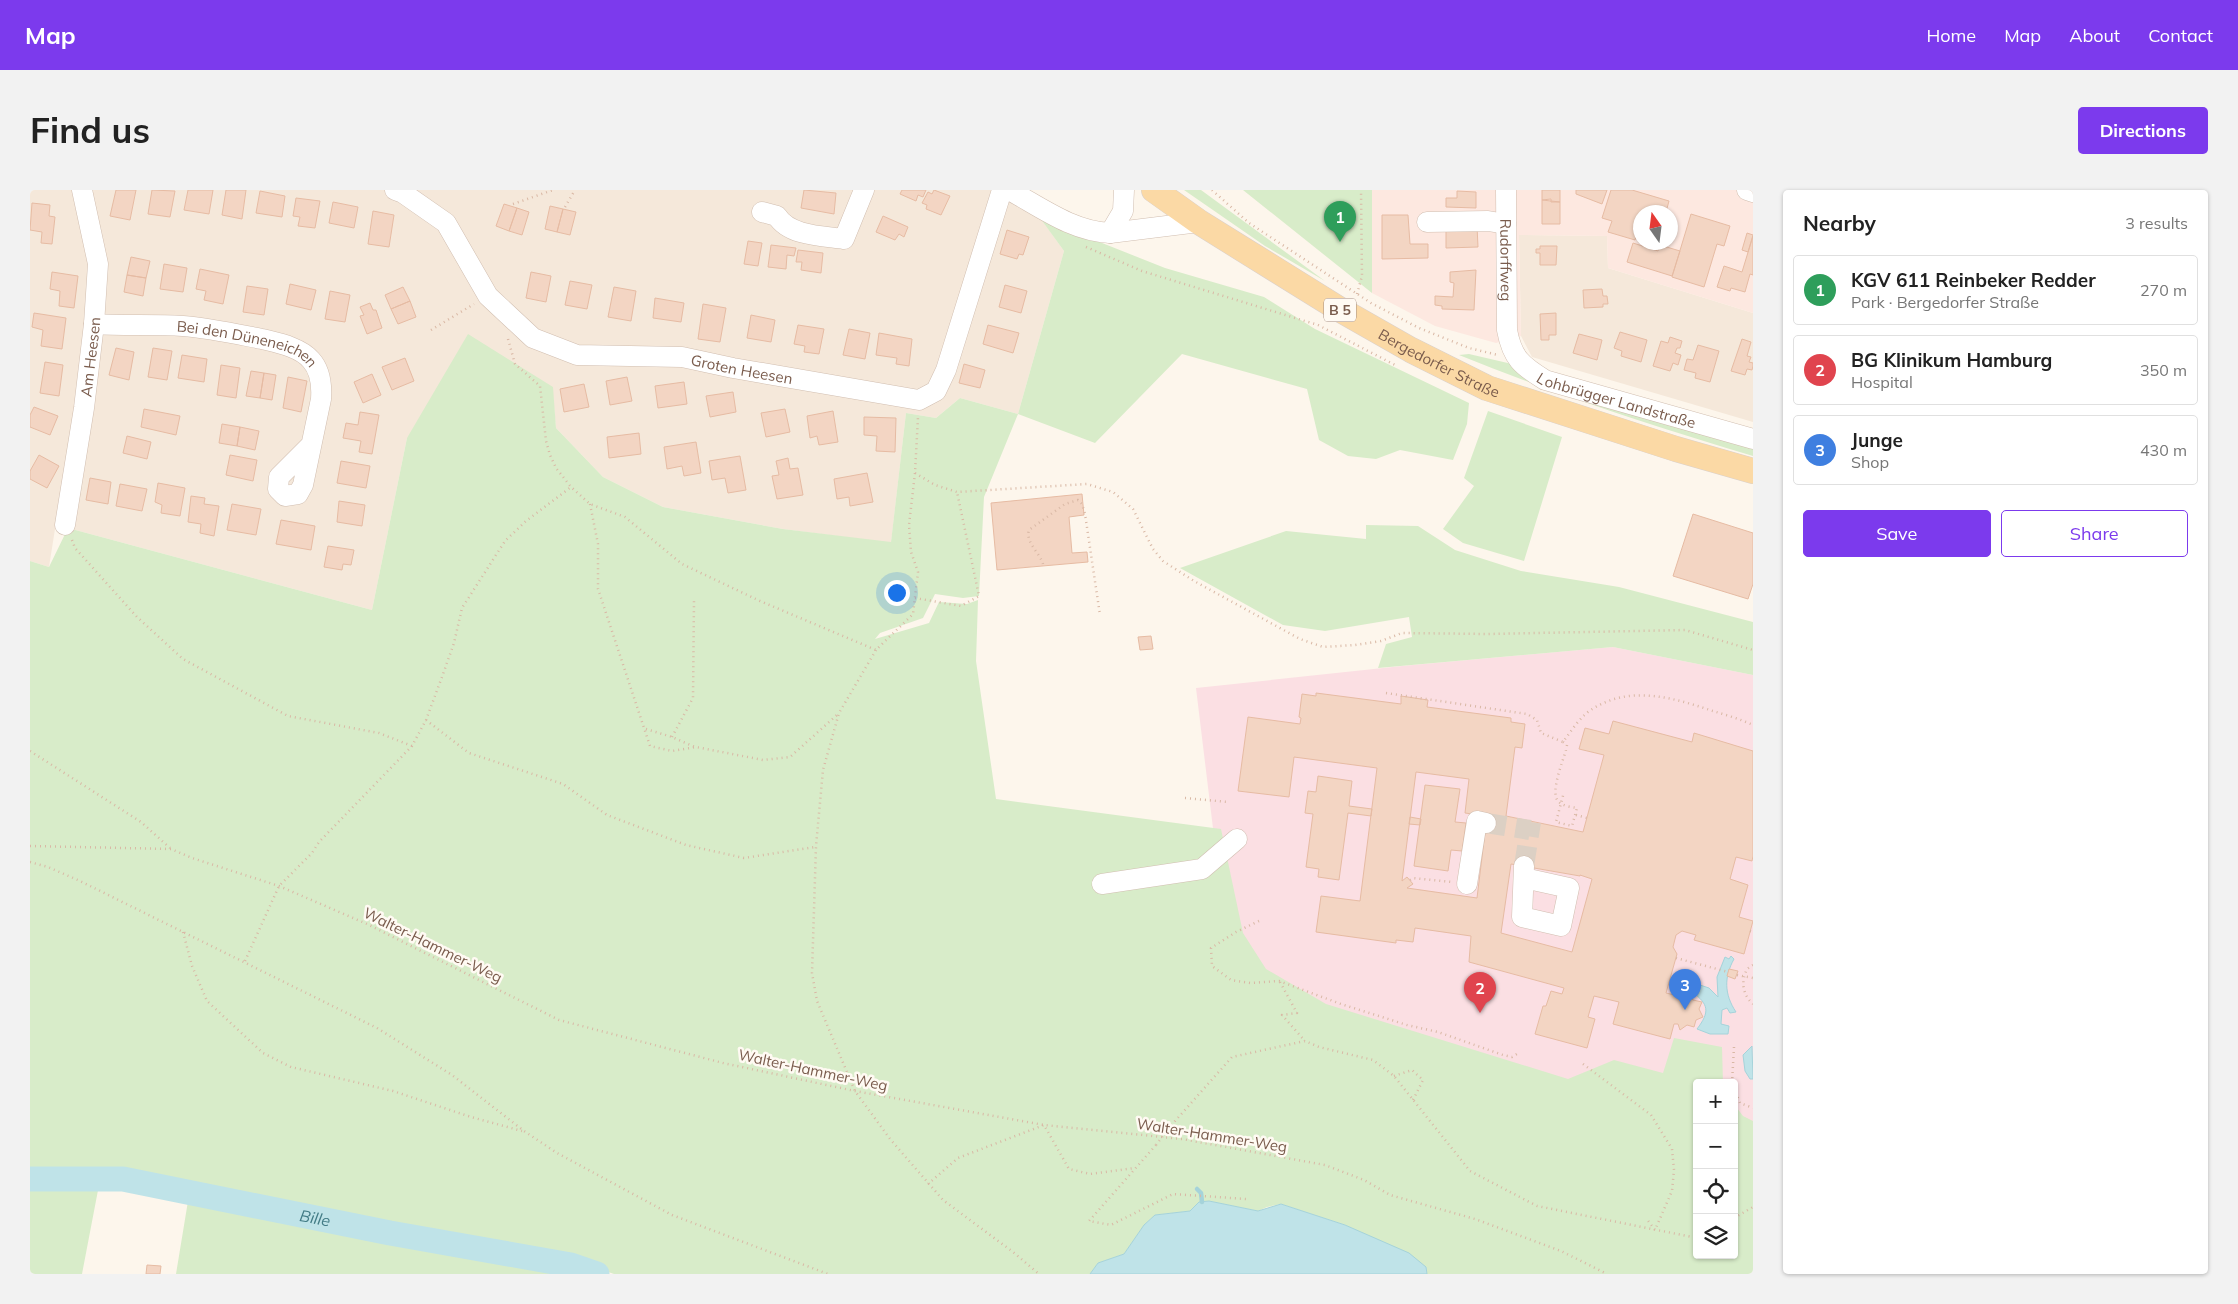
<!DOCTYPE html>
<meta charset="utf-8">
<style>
:root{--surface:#fff;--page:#f2f2f2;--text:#222;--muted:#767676;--line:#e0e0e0;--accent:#7c3aed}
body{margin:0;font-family:Mulish,sans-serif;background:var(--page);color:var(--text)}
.controls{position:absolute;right:15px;bottom:15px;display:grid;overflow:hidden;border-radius:5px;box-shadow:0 1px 4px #0004}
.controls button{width:45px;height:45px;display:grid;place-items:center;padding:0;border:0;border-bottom:1px solid var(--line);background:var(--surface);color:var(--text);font:25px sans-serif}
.compass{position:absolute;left:1603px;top:15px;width:45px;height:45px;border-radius:50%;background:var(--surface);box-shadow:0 1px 4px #0004;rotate:346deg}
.you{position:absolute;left:866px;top:402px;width:18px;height:18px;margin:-12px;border:4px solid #fff;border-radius:50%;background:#1a73e8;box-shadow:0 0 0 8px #1a73e833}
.badge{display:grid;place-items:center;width:32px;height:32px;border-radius:50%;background:var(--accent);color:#fff;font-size:16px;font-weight:700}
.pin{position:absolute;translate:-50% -41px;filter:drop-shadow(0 1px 2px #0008)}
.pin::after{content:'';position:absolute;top:26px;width:18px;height:15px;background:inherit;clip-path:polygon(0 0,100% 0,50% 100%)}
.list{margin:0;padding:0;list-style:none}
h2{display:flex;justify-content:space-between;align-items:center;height:65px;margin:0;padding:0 20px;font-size:21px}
h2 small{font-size:16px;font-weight:400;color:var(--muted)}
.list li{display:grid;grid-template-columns:32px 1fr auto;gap:15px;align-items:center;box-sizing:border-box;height:70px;margin:0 10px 10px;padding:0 10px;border:1px solid var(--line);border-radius:5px}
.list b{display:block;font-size:19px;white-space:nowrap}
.list p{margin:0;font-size:16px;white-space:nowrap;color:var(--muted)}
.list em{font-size:16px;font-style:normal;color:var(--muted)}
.actions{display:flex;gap:10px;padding:15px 20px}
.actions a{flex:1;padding:11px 0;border:1px solid var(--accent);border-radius:5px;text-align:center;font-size:18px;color:var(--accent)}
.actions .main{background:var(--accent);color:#fff}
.icon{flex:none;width:28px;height:28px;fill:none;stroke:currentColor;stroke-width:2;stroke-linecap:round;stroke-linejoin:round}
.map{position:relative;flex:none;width:1723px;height:1084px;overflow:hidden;border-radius:5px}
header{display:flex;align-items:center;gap:30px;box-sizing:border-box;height:70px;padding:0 25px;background:var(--accent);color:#fff}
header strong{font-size:24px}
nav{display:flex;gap:28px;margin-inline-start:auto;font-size:18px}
.intro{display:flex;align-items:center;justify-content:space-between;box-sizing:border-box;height:120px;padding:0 30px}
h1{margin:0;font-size:35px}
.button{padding:12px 22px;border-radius:5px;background:var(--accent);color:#fff;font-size:18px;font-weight:700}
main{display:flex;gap:30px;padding:0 30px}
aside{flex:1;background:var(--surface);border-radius:5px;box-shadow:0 1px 4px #0004}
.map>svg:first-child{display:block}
.residential{fill:#f5e8da}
.commercial{fill:#fde8e0;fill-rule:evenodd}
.medical{fill:#fbdfe3}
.green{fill:#d8ecc9}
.water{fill:#bfe3e8;stroke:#a5d3da}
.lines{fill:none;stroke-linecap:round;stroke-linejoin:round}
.stream{stroke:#a5d3da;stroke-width:4.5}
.river{stroke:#bfe3e8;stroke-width:25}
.building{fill:#f3d5c3;stroke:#e6bba3;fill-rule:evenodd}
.minor-tunnel{stroke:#dcd0c4;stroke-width:20;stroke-dasharray:20 10;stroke-linecap:butt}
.minor-casing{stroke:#d1beb0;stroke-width:21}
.major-casing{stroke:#dad1cd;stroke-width:26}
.path{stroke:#d9b8a5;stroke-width:2.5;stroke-dasharray:1 4;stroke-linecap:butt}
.minor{stroke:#fff;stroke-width:20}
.major{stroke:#fbd9a5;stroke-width:25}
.path-bridge{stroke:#d9b8a5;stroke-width:2.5;stroke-dasharray:1 4;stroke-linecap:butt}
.labels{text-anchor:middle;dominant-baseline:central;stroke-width:5;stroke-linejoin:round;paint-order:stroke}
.shield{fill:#fffaf3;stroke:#a28b7f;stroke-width:1}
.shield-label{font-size:14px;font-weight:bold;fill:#7a5c4d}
.street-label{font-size:15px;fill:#7a5c4d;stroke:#fffaf3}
.water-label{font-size:16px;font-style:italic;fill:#437c86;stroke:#fffaf3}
</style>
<header>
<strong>Map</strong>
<nav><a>Home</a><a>Map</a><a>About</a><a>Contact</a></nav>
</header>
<div class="intro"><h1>Find us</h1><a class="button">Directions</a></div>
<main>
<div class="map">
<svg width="1723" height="1084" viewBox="0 0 1723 1084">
<rect width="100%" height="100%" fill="#fdf6ec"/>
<path class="residential" d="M0,0H45L62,77L48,194L19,377L0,371Z
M59,0H987L1014,33L1034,61L988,224L930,208L906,228L876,223L861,353L753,339L633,317L573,287L526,238L522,197L377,248L342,420L38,338L61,202Z
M1489,45L1577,46L1578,78L1723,123V232L1502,167L1491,146Z"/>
<path class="commercial" d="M1342,0H1723V123L1578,78L1577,46L1489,45L1491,146L1466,153L1405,136L1342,103ZM1610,22H1640V52H1610Z"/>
<path class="medical" d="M1583,457L1723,485V1056L1704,1061V893H1667V1065L1661,1072L1197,754L1166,498L1372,476Z"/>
<path class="green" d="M1154,0H1171L1295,91L1235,56Z
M1213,0H1342V103Z
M1005,21L1057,47L1135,78L1234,107L1285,139L1439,213L1437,234L1423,270L1370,260L1346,269L1318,266L1289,250L1277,199L1152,164L1065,253L988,224L1034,61Z
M438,144L523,197L526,238L573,287L633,317L753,339L861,352L876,223L906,228L930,208L988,224L954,307L949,406L933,408L905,404L893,428L850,443L845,449L899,433L909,412L937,414L948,410L946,471L966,609L1191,639L1213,743L1236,779L1296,814L1538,889L1584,870L1633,883L1644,848L1692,857L1693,893H1667V1065H1704V914L1713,926L1723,931V1084H1397L1396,1077L1315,1035L1251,1014L1237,1017L1228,1021L1179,1011L1169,1012L1160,1021L1125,1025L1114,1035L1094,1064L1068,1073L1060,1084H584L541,1069L373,1039L95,985L0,986V371L19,377L38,338L342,420L377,248Z
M1439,164L1482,174L1723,258V266C1623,236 1525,204 1429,165Z
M1458,221L1532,247L1494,371L1433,353L1413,339L1444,296L1434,288Z
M1336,335L1388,336L1425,360L1491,381L1589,397L1723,432V485L1583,457L1348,478L1356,454L1382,447L1379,427L1295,441L1253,435L1150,378L1256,341L1336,349Z
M0,991L69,995L52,1084H0Z
M158,1011L371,1053L553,1084H146Z"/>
<path class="water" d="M1695,767L1699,769L1701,766L1704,769C1694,787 1694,804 1706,822L1700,823L1697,818L1692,820L1691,834L1699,836L1698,844H1680L1667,839C1680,822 1679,814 1662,802V796L1667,794L1679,798L1688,807L1687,787Z
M1722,856L1723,889H1720L1715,881L1713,865Z
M1179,1011L1228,1021L1251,1014L1315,1035L1379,1063L1396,1077L1397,1084H1060L1068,1073L1094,1064L1114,1035L1125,1025L1160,1021L1169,1012Z"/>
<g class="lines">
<path class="stream" d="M1167,999L1171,1003L1172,1012"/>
<path class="river" id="s1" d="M0,989H93L360,1043L541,1075L567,1084"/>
</g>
<path class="building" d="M86,0H106L100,30L80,26Z
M122,0L145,1L140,27L118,24Z
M158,0H183L179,24L154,20Z
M196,0H216L212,29L192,25Z
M774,0L806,3L804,24L771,18Z
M872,0H896L893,7L888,5L886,11L870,4Z
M904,0L920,6L911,25L896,19L897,15L892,13L898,2L902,4Z
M1512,0H1530V12L1512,10Z
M1546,0H1577L1572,14L1546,4Z
M1581,0H1602L1639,11L1636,22H1610V41L1608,40L1605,50L1578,42L1582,31L1572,28Z
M230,1L255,6L252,27L226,23Z
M1427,1L1446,2V18L1416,17V8H1427Z
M266,8L290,11L285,38L268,36L270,27L263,26Z
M1521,9V12H1530V34H1512V10Z
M303,12L328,17L324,38L299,33Z
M1315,12L1322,19L1313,28L1306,20Z
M2,13L20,15L19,26L25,27L22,54L11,53L12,42L0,40Z
M474,14L487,18L479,41L466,36Z
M520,16L533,19L527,42L515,39Z
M487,18L499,22L492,45L479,41Z
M533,19L546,22L540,45L527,42Z
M343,21L364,25L359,57L338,54Z
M1661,24L1700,36L1694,56L1687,54L1674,97L1642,87Z
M1352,25H1378L1380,54H1398V68L1352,69Z
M853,26L878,37L874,47L869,44L865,50L846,42Z
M1416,36H1447L1448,57L1416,58Z
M977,40L999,47L993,65L989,64L987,69L970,64Z
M1717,43L1723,45L1718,62L1712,60Z
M1723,46V85L1720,84L1715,102L1701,98L1700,101L1687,97L1694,76L1712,82Z
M718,51L732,53L728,76L714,74Z
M1603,53L1628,61L1630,55L1650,61L1642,86L1597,72Z
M741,55L766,58L764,66L757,65L756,79L738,77Z
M1510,56H1527L1526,75H1510V63H1506V59H1510Z
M768,60L793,63L791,83L771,80L772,72H766Z
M101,67L120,71L116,88L97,85Z
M134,74L157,78L153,102L130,99Z
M170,79L199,85L193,114L174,110L176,101L166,99Z
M1446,80L1444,120L1412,119V116L1405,115V106L1423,107L1424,93L1420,92V82Z
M22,82L48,86L44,118L29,116L30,101L20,99Z
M501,82L521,86L516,112L496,108Z
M97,85L116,88L113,106L94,102Z
M540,91L562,95L557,119L535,115Z
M260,94L286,100L281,120L256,114Z
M975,95L997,101L991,123L969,117Z
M217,96L238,99L234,125L213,122Z
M373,97L380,111L361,119L355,105Z
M584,97L606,101L601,131L578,127Z
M1572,99L1573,106H1577L1578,114H1573V117L1554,118L1553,100Z
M300,101L320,105L315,132L295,129Z
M625,108L654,113L651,132L623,128Z
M380,111L386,127L368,134L361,119Z
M340,113L343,120H346L352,138L337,144L330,126L334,125L330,117Z
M673,114L696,118L690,152L668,149Z
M4,123L36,128L32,159L11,156L13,140L2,137Z
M1526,123V145H1519V150H1511L1510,124Z
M721,125L745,130L741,152L717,148Z
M768,135L794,139L789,164L774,162L775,156L764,154Z
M958,135L989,143L983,163L953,154Z
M819,139L840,143L835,169L813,165Z
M1590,142L1617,150L1611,172L1591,166L1592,161L1584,158Z
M849,143L882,149L879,176L866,174L867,168L846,165Z
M1549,144L1572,150L1567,170L1543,163Z
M1640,147L1652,151L1650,158H1647L1645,163L1651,165L1648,175L1643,173L1640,181L1623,176L1631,151L1638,153Z
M1712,149L1721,152L1717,166L1721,167L1719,172L1723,173V176L1722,180L1717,179L1715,185L1701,181Z
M1668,155L1689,161L1680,192L1665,188L1666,183L1654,180L1657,169L1663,170Z
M86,158L104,162L99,190L79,185Z
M123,158L142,161L137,190L118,187Z
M152,165L177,169L174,192L148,188Z
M375,168L384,191L362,200L352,177Z
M15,172L33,175L29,206L10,203Z
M934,174L955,180L950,198L929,193Z
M191,175L210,178L206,208L187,205Z
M221,181L234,183L230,208L216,206Z
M234,183L246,185L242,210L230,208Z
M342,184L351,205L333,213L324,192Z
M258,187L277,191L271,222L253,218Z
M597,187L602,211L580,215L576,191Z
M654,192L657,214L628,218L625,196Z
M554,194L559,217L534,222L530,199Z
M703,202L706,222L680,227L676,206Z
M4,217L28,226L20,245L0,237V225Z
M114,219L150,226L146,245L111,237Z
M755,219L760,242L736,247L731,223Z
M803,221L808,252L789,255L787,246L780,248L777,226Z
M330,222L349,225L342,264L329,262L331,251L313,248L316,233L328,235Z
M834,227L866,228L865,262L846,261L847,246L834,245Z
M192,234L210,237L207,256L189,253Z
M210,237L229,241L225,260L207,256Z
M609,243L611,264L579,268L577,247Z
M97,246L121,252L117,269L93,263Z
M666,252L671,283L654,286L652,276L637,279L634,257Z
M9,265L29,276L17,298L0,289V281Z
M200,265L227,270L223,291L196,285Z
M710,266L716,300L698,303L695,288L682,290L679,271Z
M758,268L760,279L768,278L773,305L747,309L742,286L749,285L746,271Z
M311,271L340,276L336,298L307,293Z
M837,283L843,312L820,316L819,307L807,309L804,289Z
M60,288L81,292L78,314L56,310Z
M128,293L155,298L150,326L131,323L132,315L125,312Z
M90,294L117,299L112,321L86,316Z
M1052,304L1054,325L1039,327L1042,363L1057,362L1058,372L967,380L961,313Z
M161,306L175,308L174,314L189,316L184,346L170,343L171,334L158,332Z
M309,311L335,315L332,336L307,332Z
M202,314L231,319L226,345L197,340Z
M1663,324L1723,343V394L1718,409L1643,386Z
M251,330L285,336L281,360L246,354Z
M298,356L324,360L321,375L313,374L312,380L294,377Z
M1121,446L1123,459L1110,460L1108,447Z
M1286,503L1371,514V506L1398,510L1397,517L1481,528V532L1495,534L1492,558L1485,557L1476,626L1553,642L1574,565L1549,559L1555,538L1579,544L1583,531L1662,552L1664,543L1723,561V666L1722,671L1706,667L1700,689L1718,695L1709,727L1723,731L1714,764L1664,750L1666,745L1652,741L1646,745L1643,757L1647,764L1636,803L1653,807L1659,804L1663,810L1672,812L1669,819L1673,827L1666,830L1664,837L1657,835L1650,840L1648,834H1644L1640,849L1583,834L1589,812L1564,806L1558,827L1565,829L1557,858L1505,844L1513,816H1516L1521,801L1532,804L1534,798L1439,772L1441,746L1385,738L1383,752L1366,750V753L1286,742L1291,706L1330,711L1347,578L1264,567L1259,607L1208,601L1218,527L1270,534L1271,528L1269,527L1272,504L1286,506ZM1386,582L1439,589L1435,623L1457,626L1447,708L1377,698L1383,694L1377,687L1372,691ZM1481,674L1550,686V685L1562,689L1542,762L1471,743Z
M1288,586L1322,591L1319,616L1342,619L1341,626L1318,623L1309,690L1288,687L1289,679L1276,677L1283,624L1275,623L1278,601L1286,602Z
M1395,595L1430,599L1425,632L1436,633L1432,661L1421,660L1418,681L1384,676Z
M1380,627L1391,629L1390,635L1379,634Z
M1699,779L1708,781L1705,789L1697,786Z
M117,1075L131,1076L130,1084H116Z"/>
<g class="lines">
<path class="minor-tunnel" d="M1456,633L1500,640
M1494,676L1501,632"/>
<defs>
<g id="minor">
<path id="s2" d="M365,0L373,3L416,33L458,106L503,148L547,165L652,167L703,178L889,210L906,201L916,180L972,0"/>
<path d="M979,0C1012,18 1042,41 1080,43L1169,32"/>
<path id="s3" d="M1476,0L1477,140C1482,168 1492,176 1515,190L1723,249"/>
<path d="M1717,0L1723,2"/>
<path d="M732,22L747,26C759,46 793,46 814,49L834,0"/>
<path d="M1397,32L1458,31L1476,34"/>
<path d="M1080,43L1093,21L1094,0"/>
<path id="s4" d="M64,134C94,136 123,134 153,136C179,138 206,144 232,149C248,153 270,157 281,170C291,181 292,195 291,209L273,295L268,304L255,306L248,299L249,287L281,255"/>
<path id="s5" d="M35,335L54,218L64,134L68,74L52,0"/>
<path d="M1494,688L1539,698L1531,736L1492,727L1494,676"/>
<path d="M1072,694L1172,679L1207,649"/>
<path d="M1437,694L1447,631L1456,633"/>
</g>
<g id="major">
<path id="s6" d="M1124,0L1169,32L1309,119L1381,160L1457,198L1646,259L1723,281"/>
</g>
</defs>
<use href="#minor" class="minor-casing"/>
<use href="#major" class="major-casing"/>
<path class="path" d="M1182,0L1219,33L1341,113L1389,138L1439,158L1468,165
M483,14L523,0
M535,17L545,0
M1056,57L1112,81L1288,135L1367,176
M1327,104L1332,86L1331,0
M401,140L444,114
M478,149L485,174L510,196L516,251L520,265L526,278L541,297L560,314L595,327L652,374L730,411L846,460L883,424L888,382L881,362L879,335L885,283L888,227
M885,283L905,295L927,302L1057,294L1083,302L1103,319L1123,359L1133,371L1164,391L1270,449L1293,457L1325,455L1351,451L1372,443L1458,444L1655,440L1723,460
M560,314L568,354V399L620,556L642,561L666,557L733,570L760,567L808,524
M42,350L45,358L107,427L153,469L258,526L349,543L382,556
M1013,374C1010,363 995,352 999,340L1035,314L1048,310L1052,314L1055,324L1070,425
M885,408L931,416L949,406L927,302
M846,460L809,523L793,580L786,656L782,783L787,811L825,901L860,949L913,1010L983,1062L1009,1084
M1356,503L1497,524L1507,530L1511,543L1533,552C1542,540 1551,525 1564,518C1602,495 1644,508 1683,521C1696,525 1710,529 1723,535
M396,530L439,563L533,594L577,625L656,655L714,668L785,657
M616,539L642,547L665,557
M642,547L663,508L664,411
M1533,552L1537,555L1536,560C1533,571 1520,602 1528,611C1532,616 1541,617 1547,618L1542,636L1526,632L1534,602
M0,561L111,632L140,658
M1155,608L1198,612
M1546,625L1557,628
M0,656L141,659L162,668L249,696L337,734L529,830L693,873L825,901L1014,935L1152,949L1295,975L1334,990L1360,1005L1445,1029L1531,1061L1577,1084
M0,672L18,677L50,691L347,838L422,885L494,941L527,963L642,1025L798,1084
M1380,690L1383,688L1422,692
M1229,731L1206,742L1181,758L1182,776L1201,790L1220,793L1249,791L1311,814L1377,835L1408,842L1473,865L1482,867L1490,862
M1720,741L1723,742
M153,742L162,776L177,811L233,863L261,877L363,901L441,927L492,941
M1646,768L1698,782
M215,771L249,696L282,663L289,652L382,556L396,530L412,487L424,453L432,418L475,351L496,331L541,297
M1723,775L1717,779C1711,791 1712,804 1723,814
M1707,785L1723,788
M1250,792L1267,823L1252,825L1275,851
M1553,874L1621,925L1642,959L1644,980L1642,1001L1625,1040L1616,1028
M1364,886L1382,880L1393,890L1383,910
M1702,893L1704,857
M1704,898L1710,913L1723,918
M1138,939L1202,867L1275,851L1289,857L1343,870L1364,886L1440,981L1507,1016L1667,1048
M1126,955L1059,1031L1081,1035L1143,1004L1216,1009
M898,994L928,968L1014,935L1039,979L1060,984L1105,978
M1704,1028L1723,1017"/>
<use href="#minor" class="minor"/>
<use href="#major" class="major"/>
<path class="path-bridge" d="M1126,955L1138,939"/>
</g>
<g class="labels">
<rect class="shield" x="1294" y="108.5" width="32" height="23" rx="4"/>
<g class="shield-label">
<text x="1310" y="120">B 5</text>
</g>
<g class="street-label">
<text stroke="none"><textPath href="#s3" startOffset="70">Rudorffweg</textPath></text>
<text stroke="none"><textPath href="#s4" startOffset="156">Bei den Düneneichen</textPath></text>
<text stroke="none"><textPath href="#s5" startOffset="170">Am Heesen</textPath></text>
<text stroke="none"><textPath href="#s6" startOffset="334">Bergedorfer Straße</textPath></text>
<text stroke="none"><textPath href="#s2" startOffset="420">Groten Heesen</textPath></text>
<text stroke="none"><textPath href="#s3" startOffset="280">Lohbrügger Landstraße</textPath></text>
<text transform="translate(403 755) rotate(26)">Walter-Hammer-Weg</text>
<text transform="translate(783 880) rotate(12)">Walter-Hammer-Weg</text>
<text transform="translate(1182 945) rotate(9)">Walter-Hammer-Weg</text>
</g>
<g class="water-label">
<text stroke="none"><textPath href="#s1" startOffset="289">Bille</textPath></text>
</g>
</g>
</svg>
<div class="controls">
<button>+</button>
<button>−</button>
<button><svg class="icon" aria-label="locate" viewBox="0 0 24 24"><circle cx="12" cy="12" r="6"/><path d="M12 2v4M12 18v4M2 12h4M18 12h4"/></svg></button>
<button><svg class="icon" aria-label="layers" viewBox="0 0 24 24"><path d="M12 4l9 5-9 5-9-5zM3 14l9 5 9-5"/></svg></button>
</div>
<svg class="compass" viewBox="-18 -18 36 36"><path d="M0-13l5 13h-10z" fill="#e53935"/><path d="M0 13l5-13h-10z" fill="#767676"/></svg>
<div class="you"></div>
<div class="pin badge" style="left:1310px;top:52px;background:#2e9e5b">1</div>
<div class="pin badge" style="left:1450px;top:823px;background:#e0444e">2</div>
<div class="pin badge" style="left:1655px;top:820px;background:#3f7fe0">3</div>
</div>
<aside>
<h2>Nearby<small>3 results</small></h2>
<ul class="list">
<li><span class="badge" style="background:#2e9e5b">1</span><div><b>KGV 611 Reinbeker Redder</b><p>Park · Bergedorfer Straße</p></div><em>270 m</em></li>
<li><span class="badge" style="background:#e0444e">2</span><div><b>BG Klinikum Hamburg</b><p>Hospital</p></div><em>350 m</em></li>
<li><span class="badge" style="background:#3f7fe0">3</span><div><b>Junge</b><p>Shop</p></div><em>430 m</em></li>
</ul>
<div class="actions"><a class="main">Save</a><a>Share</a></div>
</aside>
</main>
